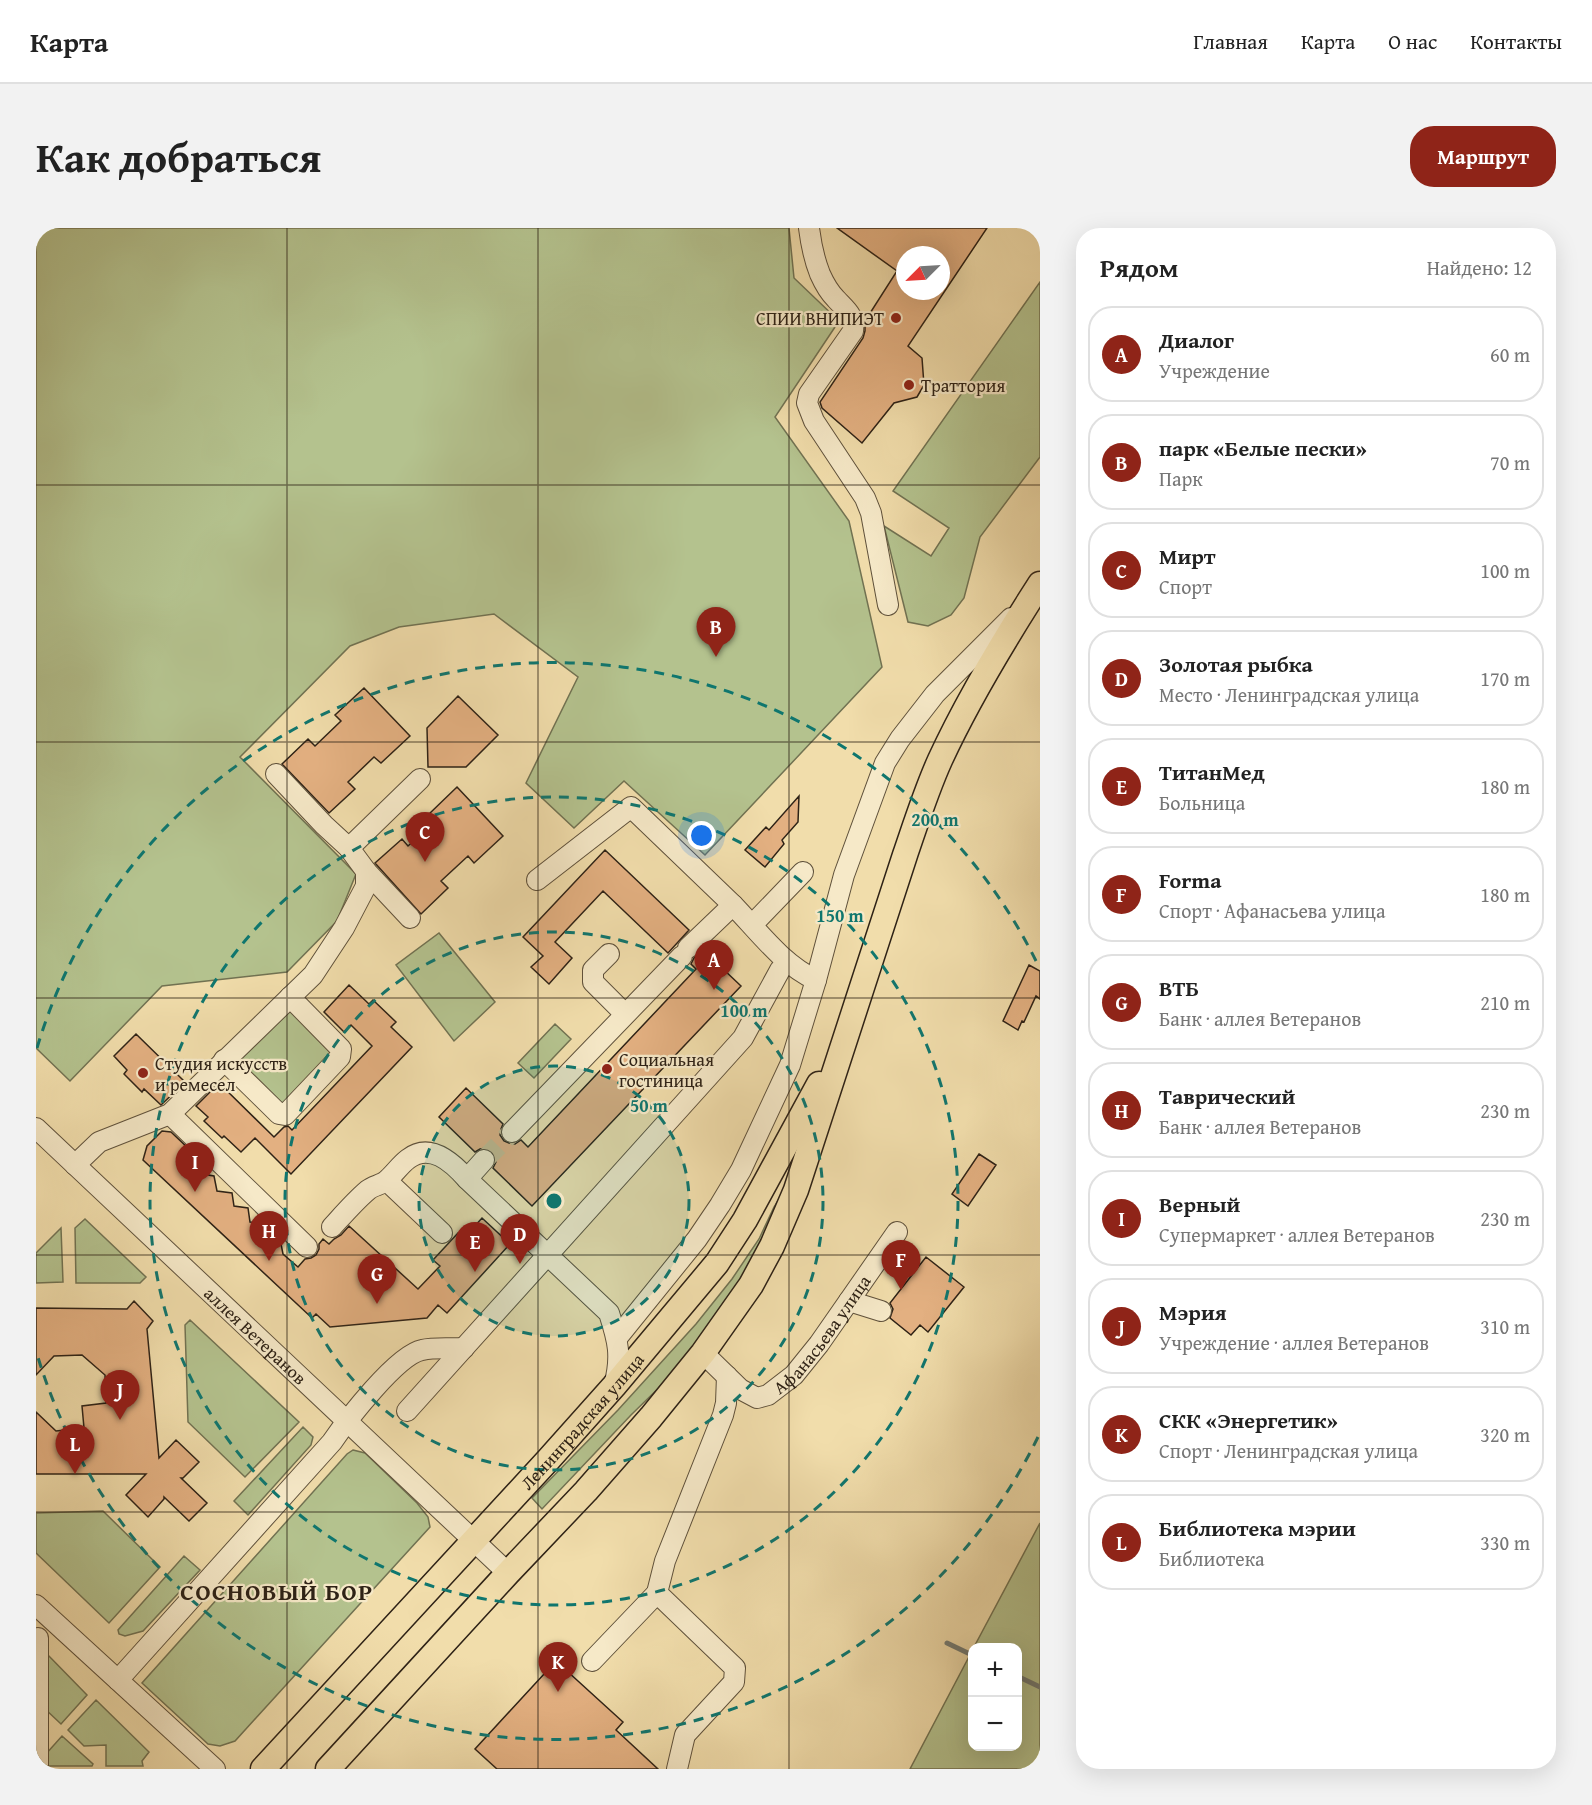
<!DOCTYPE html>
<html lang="ru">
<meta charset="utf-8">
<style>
:root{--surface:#fff;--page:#f2f2f2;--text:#222;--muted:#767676;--line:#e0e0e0;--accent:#8f2418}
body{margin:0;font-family:"Gentium Book Plus",serif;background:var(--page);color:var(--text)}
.controls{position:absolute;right:18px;bottom:18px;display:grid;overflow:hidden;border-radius:12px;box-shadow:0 6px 24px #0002}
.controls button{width:54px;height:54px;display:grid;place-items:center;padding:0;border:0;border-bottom:2px solid var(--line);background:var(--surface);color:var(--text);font:30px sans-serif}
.compass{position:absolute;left:860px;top:18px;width:54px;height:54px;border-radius:50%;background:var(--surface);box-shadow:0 6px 24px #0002;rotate:246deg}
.you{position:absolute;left:666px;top:608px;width:21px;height:21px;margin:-15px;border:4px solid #fff;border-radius:50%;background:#1a73e8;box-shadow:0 0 0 9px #1a73e833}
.badge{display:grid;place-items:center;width:39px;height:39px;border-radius:50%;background:var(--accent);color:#fff;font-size:20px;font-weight:700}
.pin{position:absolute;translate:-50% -50px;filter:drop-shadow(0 2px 3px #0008)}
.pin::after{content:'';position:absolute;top:32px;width:21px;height:18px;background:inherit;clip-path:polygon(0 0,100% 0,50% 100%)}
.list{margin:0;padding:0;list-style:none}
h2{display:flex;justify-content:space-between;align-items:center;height:78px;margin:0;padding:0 24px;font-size:26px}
h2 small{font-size:20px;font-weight:400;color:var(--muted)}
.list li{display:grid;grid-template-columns:39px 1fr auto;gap:18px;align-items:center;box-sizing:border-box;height:96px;margin:0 12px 12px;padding:0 12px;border:2px solid var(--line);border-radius:24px}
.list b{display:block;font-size:22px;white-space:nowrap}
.list p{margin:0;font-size:20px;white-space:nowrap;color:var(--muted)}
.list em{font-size:20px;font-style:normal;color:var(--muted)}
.map{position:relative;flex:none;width:1004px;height:1541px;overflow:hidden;border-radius:24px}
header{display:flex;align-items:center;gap:36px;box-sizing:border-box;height:84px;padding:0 30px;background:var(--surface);border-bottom:2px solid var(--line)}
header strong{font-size:28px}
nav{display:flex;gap:33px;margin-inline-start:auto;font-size:21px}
.intro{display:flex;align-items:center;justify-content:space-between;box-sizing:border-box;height:144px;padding:0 36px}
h1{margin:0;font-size:42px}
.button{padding:15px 27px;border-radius:24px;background:var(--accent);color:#fff;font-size:21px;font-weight:700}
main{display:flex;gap:36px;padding:0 36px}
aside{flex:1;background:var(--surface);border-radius:24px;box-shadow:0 6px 24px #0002}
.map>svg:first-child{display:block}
.green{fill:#b4c28e;stroke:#717252;stroke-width:1.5}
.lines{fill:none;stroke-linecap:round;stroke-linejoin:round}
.stream{stroke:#737c75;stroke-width:5}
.building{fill:#e3b081;stroke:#2e2216;stroke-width:1.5;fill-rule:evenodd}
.minor-tunnel{stroke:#cab88d;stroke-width:20;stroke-dasharray:20 10;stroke-linecap:butt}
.minor-casing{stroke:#5f513b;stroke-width:22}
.major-casing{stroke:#2e2216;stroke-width:27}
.minor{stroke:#f6e9c8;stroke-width:20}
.major{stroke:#f1ddab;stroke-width:24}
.grid{fill:none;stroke:#2e2216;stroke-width:1.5;stroke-opacity:0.55}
.ring{fill:none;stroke:#0f766e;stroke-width:3;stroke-dasharray:10 8}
.poi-dot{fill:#8f2418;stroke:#f6e9c8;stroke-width:2}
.labels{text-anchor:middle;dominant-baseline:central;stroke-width:4.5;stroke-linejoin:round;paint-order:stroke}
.poi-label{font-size:18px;fill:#2e2216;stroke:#f6e9c8;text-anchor:start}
.street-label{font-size:18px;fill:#2e2216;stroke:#f6e9c8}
.district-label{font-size:24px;font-weight:bold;letter-spacing:1.5px;fill:#2e2216;stroke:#f6e9c8}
.centre{fill:#0f766e;stroke:#f6e9c8;stroke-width:3}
.ring-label{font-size:18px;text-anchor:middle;font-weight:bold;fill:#0f766e;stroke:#f6e9c8;stroke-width:4.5;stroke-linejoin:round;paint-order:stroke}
</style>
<header>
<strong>Карта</strong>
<nav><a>Главная</a><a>Карта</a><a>О нас</a><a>Контакты</a></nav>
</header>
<div class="intro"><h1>Как добраться</h1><a class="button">Маршрут</a></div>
<main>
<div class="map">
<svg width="1004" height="1541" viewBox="0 0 1004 1541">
<rect width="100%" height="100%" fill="#f1ddab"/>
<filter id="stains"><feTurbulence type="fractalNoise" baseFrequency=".00333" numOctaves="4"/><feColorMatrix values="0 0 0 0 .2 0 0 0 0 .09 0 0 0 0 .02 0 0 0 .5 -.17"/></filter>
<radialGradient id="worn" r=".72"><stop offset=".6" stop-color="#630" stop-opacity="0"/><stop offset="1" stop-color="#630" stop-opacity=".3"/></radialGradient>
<path class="green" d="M0,0H753L758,50L803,93L739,189L813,293L846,439L669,627L588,553L538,600L490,555L542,449L458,386L363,399L314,418L204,529L320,646L301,693L251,744L126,758L34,853L0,820Z
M1004,54V229L944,309L928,370L915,387L892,398L872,394L848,298L895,328L913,300L857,263Z
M403,705L459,774L418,813L360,737Z
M254,775L301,824L246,882L195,834Z
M519,796L535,811L498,850L482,835Z
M748,963L742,983L703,1054L669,1107L636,1147L595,1187L506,1281L496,1270L582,1182L660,1096L696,1051L723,1011L738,979Z
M49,991L110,1049L104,1055H40L39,1000Z
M25,1000L27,1054L0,1055V1025Z
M154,1092L263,1194L209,1249L152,1194L149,1097Z
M267,1199L277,1209L275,1217L212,1287L198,1273Z
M317,1222L329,1225L381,1275L392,1289L394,1299L199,1513L184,1518L172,1516L106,1455L311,1226Z
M67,1283L124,1339L73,1395L0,1325V1285Z
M1004,1295V1541H874L936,1423V1518H981V1420L938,1419Z
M148,1328L164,1342L107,1403L89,1408L83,1406L82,1402Z
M10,1425L51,1467L25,1496L8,1480Z
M60,1472L113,1524L106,1533L107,1538H70V1517L48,1518L32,1502Z
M26,1508L57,1536L56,1538H10L9,1527Z"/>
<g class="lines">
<path class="stream" d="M911,1415L936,1427
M981,1448L1004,1459"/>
</g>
<path class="building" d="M801,0H951L872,118L886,130L888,157L881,169L858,175L826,215L786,180L784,174L827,110L829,103V93L861,43ZM869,27H905V63H869Z
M328,460L374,508L345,535L338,529L312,554L319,561L293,585L246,536L272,511L279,518L305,493L299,487Z
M422,468L462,507L430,539H392L391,500Z
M421,559L467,608L438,635L432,628L405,653L412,660L385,686L339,635L366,611L372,618L399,593L393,586Z
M763,568L762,594L746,612L748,616L729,639L709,622L730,599L733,602Z
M569,622L653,702L632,725L567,663L519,714L536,730L513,756L495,739L507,728L487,709Z
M667,722L705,758L496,978L457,940L460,934L459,928L456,924L450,920L444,921L439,924L403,889L430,860L467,896L465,901L464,907L468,913L473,915L479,916L485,912L492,919L660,741L655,736L658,730Z
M993,737L1004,743V771L1000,768L988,794L986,793L982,802L967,793Z
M313,757L333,776L337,772L360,794L355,799L376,819L255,946L219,910L205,924L188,908L186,910L168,893L172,889L160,878L183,855L238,909L248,899L252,898L256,902L336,818L315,797L308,804L288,784Z
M100,806L149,854L125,877L108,861L106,864L88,846L91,842L78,828Z
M126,903L135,904L154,922L160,945L178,948L181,963L196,965L198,978L212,980L214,994L228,995L230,1009L244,1011L247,1026L262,1039L269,1031L275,1030L280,1027L283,1021V1016L287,1011L293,1016L298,1011L305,1007L313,998L382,1061L404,1038L397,1032L422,1005L428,1010L446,990L474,1016L411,1085L402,1077L391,1090L294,1099L280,1086L276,1090L107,932L111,918Z
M943,926L960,937L932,978L916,966Z
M890,1029L928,1059L892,1104L884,1097L875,1107L854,1090L857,1081L854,1075Z
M98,1073L117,1093L111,1101L123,1230L140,1212L163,1234L147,1250H145L171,1275L153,1293L128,1269V1271L112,1289L90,1267L110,1246H0V1184L20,1203L48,1200L46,1178L70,1175L69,1147L46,1127L18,1128L0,1147V1080L91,1081Z
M520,1433L587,1494L580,1502L622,1541H461L439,1521Z"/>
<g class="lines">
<path class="minor-tunnel" d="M448,932L476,904"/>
<defs>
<g id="minor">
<path d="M773,0C775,16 778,31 784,46C788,55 793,64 800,71C809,81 819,87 817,103L773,166L771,175L778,193L829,270L835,285L852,377"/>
<path d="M240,546L288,597L313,620"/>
<path d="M330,643L374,690"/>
<path d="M501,652L595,579L697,677"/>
<path d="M716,697L767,644"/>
<path d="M652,720L697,677C723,704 746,736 780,752"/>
<path d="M573,726L557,742V754L589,786"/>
<path d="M188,832L243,886L249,887L304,829L305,821L254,769"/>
<path d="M134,886L271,1019"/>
<path id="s1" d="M0,900L472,1345"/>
<path d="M476,904L646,728"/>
<path d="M448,932L431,951L573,1085C582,1113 586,1128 578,1158"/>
<path d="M39,937L63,914L134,886L277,747L308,700L330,658V643L313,620L384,551"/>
<path d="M351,953L406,1005"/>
<path d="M296,999C307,987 319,973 332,962C338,957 347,957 352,951C359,945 364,937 372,931C394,914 416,934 431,951"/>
<path d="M813,1073L845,1083"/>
<path d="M581,1110L661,1011L684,977L705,942L754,837L780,752L808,647L849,535L864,511L899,466L975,390"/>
<path id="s2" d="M667,1125L704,1161L721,1170L732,1167L758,1147L783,1116L861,1004"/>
<path d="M371,1183L707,810L744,742L751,734"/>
<path d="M0,1377L179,1541"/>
<path d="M2,1410V1541"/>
<path d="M556,1433L621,1365"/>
<path d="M82,1452L296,1214C311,1192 361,1127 386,1122C399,1119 415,1121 428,1120"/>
<path d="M641,1541L649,1507L698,1454L699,1440L621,1365L629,1333L687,1187L690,1175L691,1148"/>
</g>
<g id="major">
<path id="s3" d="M227,1541L512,1232L578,1158L681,1035L709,992L783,856"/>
<path d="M292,1541L472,1345L550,1263L615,1189L667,1125L715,1057L736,1018L760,962L869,627C880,595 890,563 904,532C932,471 968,412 1004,356"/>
</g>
</defs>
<use href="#minor" class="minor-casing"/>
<use href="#major" class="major-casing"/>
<use href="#minor" class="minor"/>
<use href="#major" class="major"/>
</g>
<path class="grid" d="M251,0V1541M502,0V1541M753,0V1541M0,257H1004M0,514H1004M0,770H1004M0,1027H1004M0,1284H1004"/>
<circle cx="518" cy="973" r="135" fill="#0f766e" fill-opacity=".12"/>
<g class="ring">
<circle cx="518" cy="973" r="135"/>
<circle cx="518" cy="973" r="269"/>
<circle cx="518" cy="973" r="404"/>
<path d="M1002 1209A539 539 0 0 1 1 1126M1 820A539 539 0 0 1 1002 737"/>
</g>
<g class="poi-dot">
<circle cx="860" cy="90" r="6"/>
<circle cx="873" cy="157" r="6"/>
<circle cx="571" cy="841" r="6"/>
<circle cx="107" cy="845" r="6"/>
</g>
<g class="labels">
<g class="poi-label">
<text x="848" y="90" text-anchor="end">СПИИ ВНИПИЭТ</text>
<text x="885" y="157">Траттория</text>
<text x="583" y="831">Социальная<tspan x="583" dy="21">гостиница</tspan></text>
<text x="119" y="835">Студия искусств<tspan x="119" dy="21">и ремесел</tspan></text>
</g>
<g class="street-label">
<text stroke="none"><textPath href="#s2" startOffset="164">Афанасьева улица</textPath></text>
<text stroke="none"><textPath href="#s1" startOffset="302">аллея Ветеранов</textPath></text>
<text stroke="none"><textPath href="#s3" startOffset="472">Ленинградская улица</textPath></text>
</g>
<g class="district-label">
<text x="241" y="1363">СОСНОВЫЙ БОР</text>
</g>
</g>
<circle cx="518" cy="973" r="9" class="centre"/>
<g class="ring-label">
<text x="899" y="598">200 m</text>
<text x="804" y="694">150 m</text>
<text x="708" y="789">100 m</text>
<text x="613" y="884">50 m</text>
</g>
<rect width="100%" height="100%" filter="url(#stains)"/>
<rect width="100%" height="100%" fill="url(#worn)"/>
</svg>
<div class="controls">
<button>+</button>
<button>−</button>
</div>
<svg class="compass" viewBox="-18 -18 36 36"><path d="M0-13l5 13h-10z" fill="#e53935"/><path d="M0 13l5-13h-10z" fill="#767676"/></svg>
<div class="you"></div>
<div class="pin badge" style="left:678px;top:762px">A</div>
<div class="pin badge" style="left:680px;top:429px">B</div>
<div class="pin badge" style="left:389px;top:634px">C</div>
<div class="pin badge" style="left:484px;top:1036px">D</div>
<div class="pin badge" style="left:439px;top:1044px">E</div>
<div class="pin badge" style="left:865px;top:1062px">F</div>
<div class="pin badge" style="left:341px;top:1076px">G</div>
<div class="pin badge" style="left:233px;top:1033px">H</div>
<div class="pin badge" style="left:159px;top:964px">I</div>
<div class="pin badge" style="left:84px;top:1192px">J</div>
<div class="pin badge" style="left:522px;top:1464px">K</div>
<div class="pin badge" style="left:39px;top:1246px">L</div>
</div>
<aside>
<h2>Рядом<small>Найдено: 12</small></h2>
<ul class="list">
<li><span class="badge">A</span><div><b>Диалог</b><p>Учреждение</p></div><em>60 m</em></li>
<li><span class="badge">B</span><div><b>парк «Белые пески»</b><p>Парк</p></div><em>70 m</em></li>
<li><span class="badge">C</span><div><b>Мирт</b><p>Спорт</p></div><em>100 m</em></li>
<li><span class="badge">D</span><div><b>Золотая рыбка</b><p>Место · Ленинградская улица</p></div><em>170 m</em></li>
<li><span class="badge">E</span><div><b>ТитанМед</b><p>Больница</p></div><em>180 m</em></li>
<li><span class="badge">F</span><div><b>Forma</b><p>Спорт · Афанасьева улица</p></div><em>180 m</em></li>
<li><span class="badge">G</span><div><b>ВТБ</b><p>Банк · аллея Ветеранов</p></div><em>210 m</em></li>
<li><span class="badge">H</span><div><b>Таврический</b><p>Банк · аллея Ветеранов</p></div><em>230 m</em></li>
<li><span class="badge">I</span><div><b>Верный</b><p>Супермаркет · аллея Ветеранов</p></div><em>230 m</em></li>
<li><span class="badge">J</span><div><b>Мэрия</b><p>Учреждение · аллея Ветеранов</p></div><em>310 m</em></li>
<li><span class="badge">K</span><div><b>СКК «Энергетик»</b><p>Спорт · Ленинградская улица</p></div><em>320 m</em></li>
<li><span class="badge">L</span><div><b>Библиотека мэрии</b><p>Библиотека</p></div><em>330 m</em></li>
</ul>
</aside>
</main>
